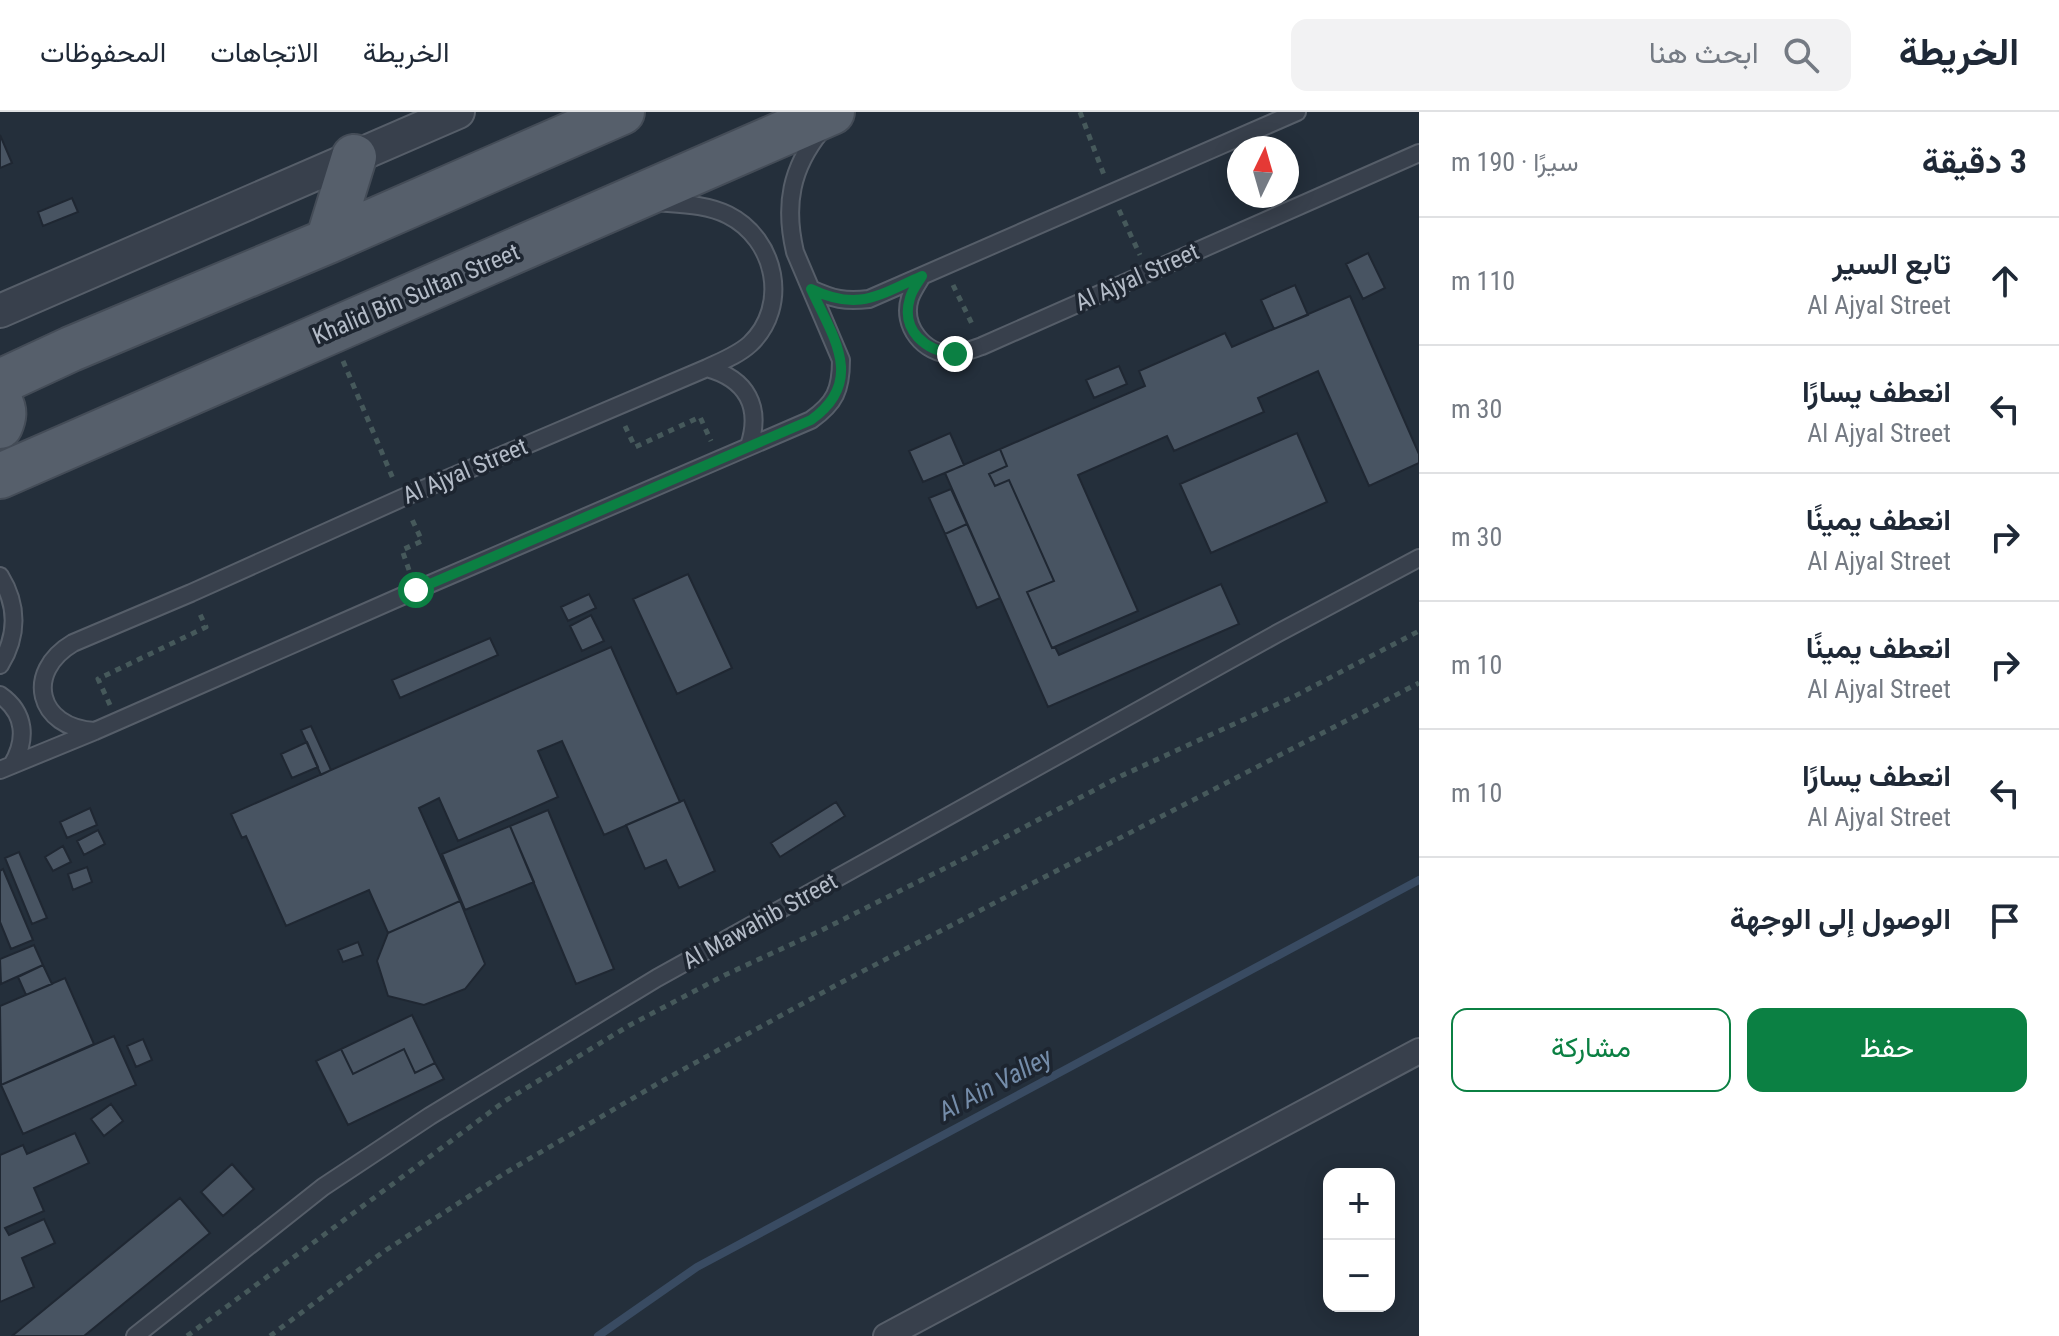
<!DOCTYPE html>
<html lang="ar">
<meta charset="utf-8">
<style>
:root{--surface:#fff;--page:#f2f2f3;--text:#1f2937;--muted:#747a83;--line:#e0e1e3;--accent:#0b8043}
body{margin:0;font-family:"Roboto Condensed",Vazirmatn,sans-serif;background:var(--page);color:var(--text);direction:rtl}
.controls{position:absolute;right:24px;bottom:24px;display:grid;overflow:hidden;border-radius:16px;box-shadow:0 4px 20px #0003}
.controls button{width:72px;height:72px;display:grid;place-items:center;padding:0;border:0;border-bottom:2px solid var(--line);background:var(--surface);color:var(--text);font:40px sans-serif}
.compass{position:absolute;left:1227px;top:24px;width:72px;height:72px;border-radius:50%;background:var(--surface);box-shadow:0 4px 20px #0003;rotate:5deg}
.stop{position:absolute;width:24px;height:24px;margin:-18px;border:6px solid #0b8043;border-radius:50%;background:#fff}
.stop.end{background:#0b8043;border-color:#fff;box-shadow:0 2px 8px #0008}
.list{margin:0;padding:0;list-style:none}
h2{display:flex;justify-content:space-between;align-items:center;height:104px;margin:0;padding:0 32px;font-size:34px}
h2 small{font-size:26px;font-weight:400;color:var(--muted)}
.list li{display:grid;grid-template-columns:52px 1fr auto;gap:24px;align-items:center;box-sizing:border-box;height:128px;padding:0 32px;border-top:2px solid var(--line)}
.list b{display:block;font-size:30px;white-space:nowrap}
.list p{margin:0;font-size:26px;white-space:nowrap;color:var(--muted)}
.list em{font-size:26px;font-style:normal;color:var(--muted)}
.actions{display:flex;gap:16px;padding:24px 32px}
.actions a{flex:1;padding:18px 0;border:2px solid var(--accent);border-radius:16px;text-align:center;font-size:28px;color:var(--accent)}
.actions .main{background:var(--accent);color:#fff}
.icon{flex:none;width:44px;height:44px;fill:none;stroke:currentColor;stroke-width:2;stroke-linecap:round;stroke-linejoin:round}
.map{position:relative;flex:none;width:1419px;height:1224px;overflow:hidden;direction:ltr}
header{display:flex;align-items:center;gap:48px;box-sizing:border-box;height:112px;padding:0 40px;background:var(--surface);border-bottom:2px solid var(--line)}
header strong{font-size:38px}
nav{display:flex;gap:44px;margin-inline-start:auto;font-size:28px}
.search{width:560px;height:72px;background:var(--page);display:flex;align-items:center;gap:20px;box-sizing:border-box;padding:0 28px;border-radius:16px;color:var(--muted);font-size:30px}
main{display:flex}
aside{flex:1;background:var(--surface)}
.map>svg:first-child{display:block}
.lines{fill:none;stroke-linecap:round;stroke-linejoin:round}
.stream{stroke:#394b62;stroke-width:8}
.building{fill:#485462;stroke:#1f2732;stroke-width:2}
.service-casing{stroke:#565e69;stroke-width:20}
.pedestrian-casing{stroke:#565e69;stroke-width:28}
.minor-casing{stroke:#565e69;stroke-width:36}
.primary-casing{stroke:#444c57;stroke-width:48}
.path{stroke:#46595b;stroke-width:5;stroke-dasharray:6 6;stroke-linecap:butt}
.service{stroke:#38404c;stroke-width:16}
.pedestrian{stroke:#38404c;stroke-width:24}
.minor{stroke:#38404c;stroke-width:32}
.primary{stroke:#565f6b;stroke-width:44}
.route{stroke:#0b8043;stroke-width:10}
.labels{text-anchor:middle;dominant-baseline:central;stroke-width:7;stroke-linejoin:round;paint-order:stroke}
.street-label{font-size:24px;fill:#b3bbc7;stroke:#1d2530}
.water-label{font-size:26px;font-style:italic;fill:#758daa;stroke:#1d2530}
</style>
<header>
<strong>الخريطة</strong>
<div class="search"><svg class="icon" aria-label="search" viewBox="0 0 24 24"><circle cx="10" cy="10" r="6"/><path d="M15 15l6 6"/></svg>ابحث هنا</div>
<nav><a>الخريطة</a><a>الاتجاهات</a><a>المحفوظات</a></nav>
</header>
<main>
<aside>
<h2>3 دقيقة<small>سيرًا · 190 m</small></h2>
<ul class="list">
<li><svg class="icon" aria-label="ahead" viewBox="0 0 24 24"><path d="M12 20V5M6 11l6-6 6 6"/></svg><div><b>تابع السير</b><p>Al Ajyal Street</p></div><em>110 m</em></li>
<li><svg class="icon" aria-label="left" viewBox="0 0 24 24"><path d="M17 20v-9H6M10 6l-5 5 5 5"/></svg><div><b>انعطف يسارًا</b><p>Al Ajyal Street</p></div><em>30 m</em></li>
<li><svg class="icon" aria-label="right" viewBox="0 0 24 24"><path d="M7 20v-9h11M14 6l5 5-5 5"/></svg><div><b>انعطف يمينًا</b><p>Al Ajyal Street</p></div><em>30 m</em></li>
<li><svg class="icon" aria-label="right" viewBox="0 0 24 24"><path d="M7 20v-9h11M14 6l5 5-5 5"/></svg><div><b>انعطف يمينًا</b><p>Al Ajyal Street</p></div><em>10 m</em></li>
<li><svg class="icon" aria-label="left" viewBox="0 0 24 24"><path d="M17 20v-9H6M10 6l-5 5 5 5"/></svg><div><b>انعطف يسارًا</b><p>Al Ajyal Street</p></div><em>10 m</em></li>
<li><svg class="icon" aria-label="arrive" viewBox="0 0 24 24"><path d="M6 21V4h12l-3 4 3 4H6"/></svg><div><b>الوصول إلى الوجهة</b></div></li>
</ul>
<div class="actions"><a class="main">حفظ</a><a>مشاركة</a></div>
</aside>
<div class="map">
<svg width="1419" height="1224" viewBox="0 0 1419 1224">
<rect width="100%" height="100%" fill="#242f3b"/>
<g class="lines">
<path class="stream" d="M598,1224L697,1155L1419,768"/>
</g>
<path class="building" d="M0,23L12,51L0,56Z
M72,86L78,100L43,114L38,100Z
M1368,141L1385,176L1363,187L1346,152Z
M1295,173L1308,203L1274,217L1261,188Z
M1350,184L1419,342V351L1369,374L1318,259L1258,286L1264,300L1174,339L1167,324L1078,363L1138,499L1052,536L1027,480L1054,469L1009,368L995,374L989,362L1007,354L1000,337L1145,274L1139,259L1225,221L1232,235Z
M1119,254L1127,272L1094,286L1086,268Z
M950,321L964,353L923,370L909,339Z
M1297,321L1327,390L1211,441L1180,372Z
M1000,337L1007,354L989,362L995,374L1009,368L1054,469L1027,480L1052,536L1055,535L1059,543L1221,472L1239,512L1048,595L945,361Z
M951,377L967,412L945,422L929,386Z
M967,412L1000,486L977,496L945,422Z
M688,462L732,556L677,582L633,487Z
M589,482L596,496L568,509L561,495Z
M591,503L604,529L582,539L570,514Z
M490,526L498,543L400,586L392,568Z
M611,535L680,690L604,723L562,629L538,639L558,685L458,729L439,686L419,696L460,789L388,821L369,778L286,814L246,724L242,726L231,702Z
M311,614L331,658L321,663L301,618Z
M307,630L318,655L292,666L281,642Z
M684,688L715,759L679,776L666,748L645,757L626,713Z
M836,690L845,704L780,745L771,731Z
M90,696L97,713L67,726L60,710Z
M548,698L614,857L576,872L510,714Z
M510,714L534,770L465,798L442,742Z
M98,718L105,732L84,743L77,729Z
M63,734L71,750L53,759L45,745Z
M19,740L47,806L32,812L5,746Z
M87,755L92,770L73,778L68,762Z
M3,757L33,828L11,837L0,810V759Z
M460,789L485,852L465,877L424,893L388,884L377,849L388,821Z
M358,830L363,843L343,850L338,838Z
M34,833L43,853L1,872L0,847Z
M43,853L52,872L26,883L18,865Z
M65,866L94,932L1,973L0,894Z
M412,903L435,951L415,961L404,937L353,962L341,937Z
M114,924L136,973L23,1022L1,973Z
M143,927L152,948L136,955L127,934Z
M341,937L353,962L404,937L415,961L435,951L444,967L348,1013L316,949Z
M111,992L123,1009L104,1024L91,1007Z
M75,1021L89,1051L34,1076L44,1099L5,1116L9,1123L44,1107L55,1131L22,1146L34,1175L0,1190V1043L23,1033L27,1042Z
M232,1052L254,1077L223,1104L201,1080Z
M180,1086L210,1121L84,1224H12Z"/>
<g class="lines">
<defs>
<path id="service" d="M922,164C918,171 913,178 910,186C901,214 924,242 952,242C962,242 973,237 982,234L1419,41
M811,177C833,187 845,190 869,187L1297,0
M707,256C747,267 762,295 749,334
M0,464C18,493 18,524 0,553
M0,583C26,601 27,628 12,653
M95,619C37,616 24,560 73,531L191,481L402,386L707,256C722,249 738,243 750,232C790,194 776,127 728,103C707,92 679,92 656,90
M0,658L95,619L416,478L811,308C835,291 841,278 841,248L795,140C784,93 791,56 821,19
M135,1224L323,1075L430,1004L657,866L1278,521L1419,446"/>
<path id="pedestrian" d="M886,1224L1419,939"/>
<path id="minor" d="M0,199L458,0"/>
<path id="primary" d="M328,129L354,45
M0,270L71,237L328,129L622,0
M0,290C5,299 4,305 0,314
M0,364L832,0"/>
</defs>
<use href="#service" class="service-casing"/>
<use href="#pedestrian" class="pedestrian-casing"/>
<use href="#minor" class="minor-casing"/>
<use href="#primary" class="primary-casing"/>
<path class="path" d="M1080,0L1104,63
M1119,98L1140,143
M953,173L973,214
M343,249L394,369
M625,314L635,335L700,305L711,329
M409,458L402,438L422,429L410,403
M110,593L98,567L206,515L199,500
M187,1224L505,989L630,913L725,863L820,819L979,739L1121,664L1293,585L1419,519
M270,1224L383,1140L505,1061L664,968L840,871L1419,571"/>
<use href="#service" class="service"/>
<use href="#pedestrian" class="pedestrian"/>
<use href="#minor" class="minor"/>
<use href="#primary" class="primary"/>
</g>
<g class="lines">
<path class="route" d="M416,478L811,308C866,269 833,225 811,177C859,200 878,183 922,164C918,171 912,178 910,186C900,219 926,239 955,242"/>
</g>
<g class="labels">
<g class="street-label">
<text transform="translate(1137 165) rotate(-24)">Al Ajyal Street</text>
<text transform="translate(416 182) rotate(-23)">Khalid Bin Sultan Street</text>
<text transform="translate(465 359) rotate(-23)">Al Ajyal Street</text>
<text transform="translate(760 809) rotate(-29)">Al Mawahib Street</text>
</g>
<g class="water-label">
<text transform="translate(995 972) rotate(-28)">Al Ain Valley</text>
</g>
</g>
</svg>
<div class="controls">
<button>+</button>
<button>−</button>
</div>
<svg class="compass" viewBox="-18 -18 36 36"><path d="M0-13l5 13h-10z" fill="#e53935"/><path d="M0 13l5-13h-10z" fill="#747a83"/></svg>
<div class="stop" style="left:416px;top:478px"></div>
<div class="stop end" style="left:955px;top:242px"></div>
</div>
</main>
